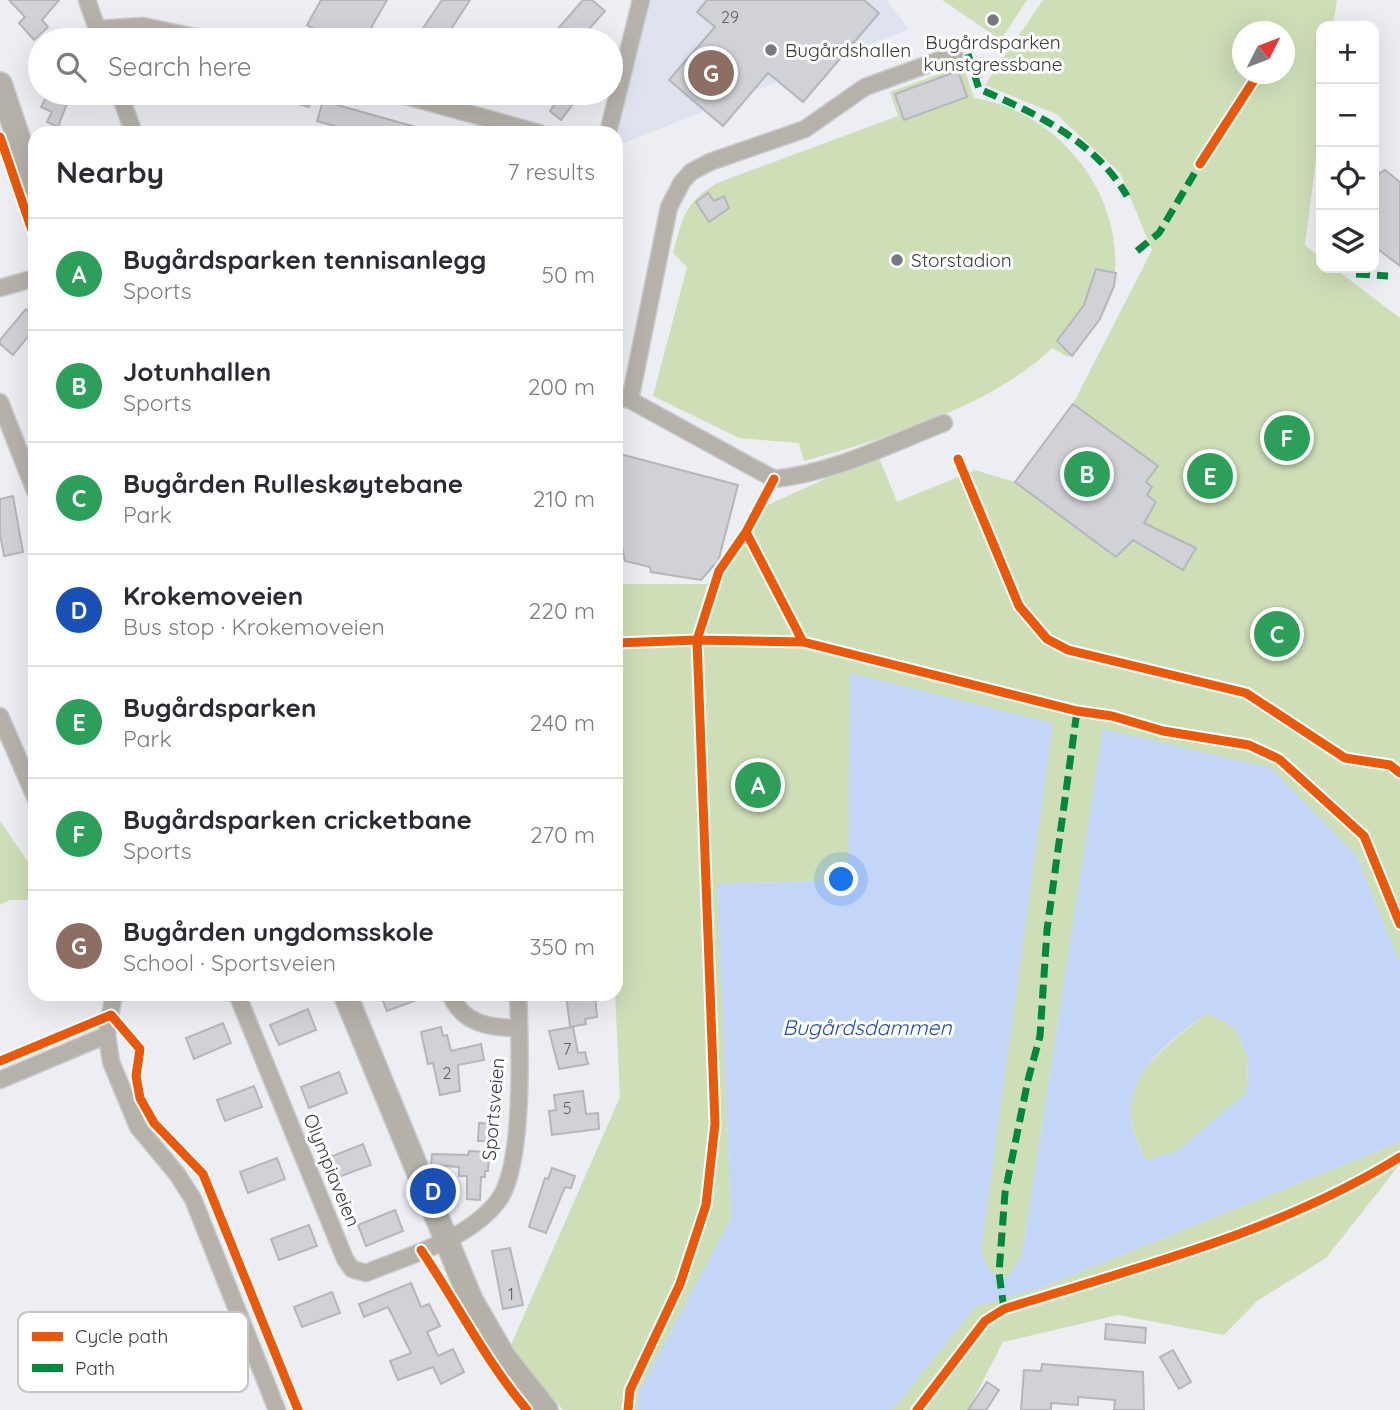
<!DOCTYPE html>
<meta charset="utf-8">
<style>
:root{--surface:#fff;--page:#f2f2f3;--text:#2b2b33;--muted:#7c7c81;--line:#e1e1e2;--accent:#78797e}
body{margin:0;font-family:Quicksand,sans-serif;background:var(--page);color:var(--text)}
.controls{position:absolute;right:21px;top:21px;display:grid;overflow:hidden;border-radius:14px;box-shadow:0 7px 28px #0002}
.controls button{width:63px;height:63px;display:grid;place-items:center;padding:0;border:0;border-bottom:2px solid var(--line);background:var(--surface);color:var(--text);font:35px sans-serif}
.compass{position:absolute;left:1232px;top:21px;width:63px;height:63px;border-radius:50%;background:var(--surface);box-shadow:0 7px 28px #0002;rotate:48deg}
.you{position:absolute;left:842px;top:880px;width:24px;height:24px;margin:-18px;border:5px solid #fff;border-radius:50%;background:#1a73e8;box-shadow:0 0 0 10px #1a73e833}
.badge{display:grid;place-items:center;width:46px;height:46px;border-radius:50%;background:var(--accent);color:#fff;font-size:23px;font-weight:700}
.pin{position:absolute;translate:-50% -50%;border:4px solid #fff;box-shadow:0 2px 7px #0006}
.list{margin:0;padding:0;list-style:none}
h2{display:flex;justify-content:space-between;align-items:center;height:91px;margin:0;padding:0 28px;font-size:30px}
h2 small{font-size:23px;font-weight:400;color:var(--muted)}
.list li{display:grid;grid-template-columns:46px 1fr auto;gap:21px;align-items:center;box-sizing:border-box;height:112px;padding:0 28px;border-top:2px solid var(--line)}
.list b{display:block;font-size:26px;white-space:nowrap}
.list p{margin:0;font-size:23px;white-space:nowrap;color:var(--muted)}
.list em{font-size:23px;font-style:normal;color:var(--muted)}
.icon{flex:none;width:38px;height:38px;fill:none;stroke:currentColor;stroke-width:2;stroke-linecap:round;stroke-linejoin:round}
.map{position:relative;flex:none;width:1400px;height:1410px;overflow:hidden}
.search{position:absolute;background:var(--surface);box-shadow:0 7px 28px #0002;left:28px;top:28px;width:595px;height:77px;display:flex;align-items:center;gap:18px;box-sizing:border-box;padding:0 24px;border-radius:38px;color:var(--muted);font-size:26px}
.panel{position:absolute;background:var(--surface);box-shadow:0 7px 28px #0002;left:28px;top:126px;width:595px;height:875px;border-radius:21px}
.map>svg:first-child{display:block}
.built{fill:#dfe2ef}
.green{fill:#cedfb8;fill-rule:evenodd}
.water{fill:#c3d6f8;fill-rule:evenodd}
.building{fill:#d1d2d7;stroke:#b5b6bb;stroke-width:2}
.lines{fill:none;stroke-linecap:round;stroke-linejoin:round}
.street-casing{stroke:#c9cbcf;stroke-width:19}
.secondary-casing{stroke:#c9cbcf;stroke-width:26}
.street{stroke:#b6b2aa;stroke-width:16}
.secondary{stroke:#b5b1a9;stroke-width:23}
.quiet{stroke:#00873e;stroke-width:7;stroke-dasharray:14 7;stroke-linecap:butt}
.cycleway-casing{stroke:#fff;stroke-width:13}
.cycleway{stroke:#e8590c;stroke-width:9}
.poi-dot{fill:#78797e;stroke:#fff;stroke-width:2.5}
.labels{text-anchor:middle;dominant-baseline:central;stroke-width:6;stroke-linejoin:round;paint-order:stroke}
.number-label{font-size:16px;fill:#5f6064}
.poi-label{font-size:19px;fill:#393a3e;stroke:#fff;text-anchor:start}
.street-label{font-size:19px;fill:#393a3e;stroke:#fff}
.water-label{font-size:21px;font-style:italic;fill:#244ea5;stroke:#fff}
.key{fill:#fff;stroke:#c4c4c5;stroke-width:2}
.key-label{font-size:19px;fill:#393a3e}
</style>
<div class="map">
<svg width="1400" height="1410" viewBox="0 0 1400 1410">
<rect width="100%" height="100%" fill="#eceef4"/>
<path class="built" d="M641,0H886L909,29L616,146Z"/>
<path class="green" d="M942,0H1027L1001,40Z
M1043,0H1337L1333,26H1321V121L1305,245L1321,258V268H1334L1400,318V963L1357,856L1103,730L1022,1255L1011,1273L1003,1278L990,1272L981,1251L850,856L848,880L718,884L731,1218L639,1391L637,1410H563L510,1347L620,1097L615,994L616,584H707L763,507L878,455L897,502L975,470L1015,482L1073,404L1152,250L1120,173L1056,114L985,85ZM1242,32H1284V74H1242Z
M963,65L974,98C1054,110 1120,188 1115,269C1113,304 1090,333 1068,357L1052,348C993,406 884,439 804,461L799,443L739,438L653,396L687,267L673,253C683,217 684,203 717,183L898,116L890,92Z
M0,821L35,872V900H10L0,905Z
M1207,1013L1234,1027L1248,1056L1247,1092L1177,1151L1146,1160C1106,1087 1152,1057 1207,1013Z
M1400,1142V1164L1326,1258L1257,1301L1224,1335L1118,1315L1003,1342L968,1410H892L975,1306L1041,1288Z"/>
<path class="water" d="M850,673L1053,723L981,1251L990,1272L1003,1278L1011,1273L1022,1255L1103,729L1271,768L1357,856L1400,963V1142L1041,1288L976,1306L892,1410H637L639,1391L731,1218L717,884L848,880ZM1207,1013L1234,1027L1248,1056L1247,1092L1177,1151L1146,1160C1106,1090 1152,1054 1207,1013Z"/>
<path class="building" d="M9,0H59L42,20L48,27L34,40L19,23L25,17Z
M321,0H387L364,40H335L307,25Z
M442,0H470L444,40H415Z
M583,0H592L605,11L579,40H548Z
M707,0H864L879,13L803,102L768,73L723,126L669,80L715,27L697,12Z
M958,71L967,97L904,120L895,94Z
M48,93H71L58,127L47,122L52,112L41,107Z
M271,93H305L312,95L309,107L270,96Z
M563,93H581L561,120L550,111Z
M323,101L423,129L422,133H360L317,121Z
M1385,170L1400,182V266L1374,246V176Z
M708,193L714,201L724,196L729,208L709,222L696,202Z
M1096,269L1116,273L1114,286L1100,319L1072,356L1057,341L1084,305Z
M26,309L35,317V328L13,355L0,344V340Z
M1073,404L1158,466L1146,482L1152,487L1147,495L1156,502L1144,523L1196,548L1183,570L1133,540L1116,557L1015,482Z
M616,453L738,485L717,566L714,565L701,580L651,572L650,567L625,561L621,541L616,540Z
M13,496L23,552L4,556L0,534V499Z
M380,994H429L430,995L387,1011Z
M566,994H595L597,1017L585,1019L586,1024L570,1027Z
M308,1009L316,1030L279,1045L270,1025Z
M223,1023L231,1043L194,1059L186,1038Z
M441,1027L443,1036L447,1035L451,1051L481,1044L484,1060L458,1065L460,1091L440,1095L433,1063L428,1064L421,1032Z
M573,1027L578,1053L585,1052L588,1064L559,1069L549,1031Z
M339,1072L347,1093L309,1108L301,1087Z
M254,1086L262,1107L225,1121L217,1100Z
M583,1091L586,1114L598,1113L599,1129L552,1135L549,1111L556,1110L554,1095Z
M479,1123L496,1124V1141H478Z
M363,1144L371,1165L333,1179L325,1159Z
M469,1151L489,1152L488,1171H485V1177H481L480,1200L467,1199V1176H459V1167L431,1165L432,1154L468,1155Z
M277,1158L285,1179L248,1193L240,1172Z
M552,1168L575,1176L571,1188L565,1187L546,1233L529,1227L545,1178L548,1179Z
M395,1210L403,1231L366,1246L358,1225Z
M309,1225L317,1246L279,1260L271,1239Z
M510,1248L523,1305L503,1309L492,1251Z
M411,1283L421,1307L429,1304L440,1326L427,1332L438,1356L453,1349L464,1372L441,1384L433,1367L398,1380L390,1361L411,1353L388,1307L364,1317L359,1304Z
M332,1292L340,1313L302,1327L294,1307Z
M1106,1324L1146,1328L1145,1343L1105,1339Z
M1173,1350L1191,1382L1179,1389L1160,1357Z
M1042,1364L1143,1372L1144,1410H1114L1115,1400L1078,1397V1405L1051,1403V1410H1021L1024,1370L1041,1371Z
M987,1382L999,1390L986,1410H968Z"/>
<g class="lines">
<defs>
<path id="street" d="M87,0L101,40
M97,29L143,26L209,40
M119,93L134,133
M396,93L539,133
M608,133L641,0
M0,288L35,278
M616,396L630,400L774,479C833,473 890,444 944,423
M630,400L669,207L682,182L691,172L710,162L805,129L865,87L954,55
M0,402L35,491
M0,716L35,797
M114,994L107,1035L111,1062L138,1127L177,1174L193,1199L277,1410
M237,994L345,1259L352,1269L366,1273C409,1255 468,1240 498,1201C525,1166 520,1039 518,994
M450,994C463,1024 489,1028 519,1028
M0,1080L107,1035"/>
<path id="secondary" d="M0,84L35,187
M345,994L471,1300L504,1357L546,1410"/>
</defs>
<use href="#street" class="street-casing"/>
<use href="#secondary" class="secondary-casing"/>
<use href="#street" class="street"/>
<use href="#secondary" class="secondary"/>
<path class="quiet" d="M968,54L979,89C1036,113 1096,142 1127,196
M1137,251L1159,233L1200,164
M1356,274L1388,276
M1004,1309L999,1273L1005,1193L1028,1080L1040,1036L1047,930L1077,711"/>
<defs>
<path id="cycleway" d="M0,137L35,239
M1200,164L1258,74
M958,459L1019,606L1047,639L1068,650L1246,693L1345,758L1390,765L1400,773
M746,532L803,642
M616,643L697,640L803,642L1077,711L1112,716L1163,731L1249,745L1279,759L1364,836L1400,924
M0,1061L111,1015L140,1049L136,1076L140,1098L154,1123L203,1174L298,1410
M421,1250C457,1303 485,1360 527,1410
M628,1410L630,1390L680,1284L706,1205L715,1124L697,640L719,571L746,532L774,479
M917,1410L985,1321L1004,1309C1138,1267 1280,1232 1400,1157"/>
</defs>
<use href="#cycleway" class="cycleway-casing"/>
<use href="#cycleway" class="cycleway"/>
</g>
<g class="poi-dot">
<circle cx="993" cy="20" r="7"/>
<circle cx="771" cy="50" r="7"/>
<circle cx="897" cy="260" r="7"/>
</g>
<g class="labels">
<g class="number-label">
<text x="730" y="17">29</text>
<text x="567" y="1049">7</text>
<text x="447" y="1073">2</text>
<text x="567" y="1108">5</text>
<text x="511" y="1294">1</text>
</g>
<g class="poi-label">
<text x="993" y="42" text-anchor="middle">Bugårdsparken<tspan x="993" dy="22">kunstgressbane</tspan></text>
<text x="785" y="50">Bugårdshallen</text>
<text x="911" y="260">Storstadion</text>
</g>
<g class="street-label">
<text transform="translate(493 1109) rotate(-85)">Sportsveien</text>
<text transform="translate(332 1170) rotate(68)">Olympiaveien</text>
</g>
<g class="water-label">
<text x="867" y="1027">Bugårdsdammen</text>
</g>
</g>
<rect x="18" y="1312" width="230" height="80" rx="10" class="key"/>
<rect x="32" y="1332" width="31" height="9" fill="#e8590c"/>
<rect x="32" y="1364" width="31" height="8" fill="#00873e"/>
<g class="key-label">
<text x="75" y="1343">Cycle path</text>
<text x="75" y="1375">Path</text>
</g>
</svg>
<div class="controls">
<button>+</button>
<button>−</button>
<button><svg class="icon" aria-label="locate" viewBox="0 0 24 24"><circle cx="12" cy="12" r="6"/><path d="M12 2v4M12 18v4M2 12h4M18 12h4"/></svg></button>
<button><svg class="icon" aria-label="layers" viewBox="0 0 24 24"><path d="M12 4l9 5-9 5-9-5zM3 14l9 5 9-5"/></svg></button>
</div>
<svg class="compass" viewBox="-18 -18 36 36"><path d="M0-13l5 13h-10z" fill="#e53935"/><path d="M0 13l5-13h-10z" fill="#7c7c81"/></svg>
<div class="you"></div>
<div class="pin badge" style="left:758px;top:785px;background:#2e9e5b">A</div>
<div class="pin badge" style="left:1087px;top:474px;background:#2e9e5b">B</div>
<div class="pin badge" style="left:1277px;top:634px;background:#2e9e5b">C</div>
<div class="pin badge" style="left:433px;top:1191px;background:#1a4fb4">D</div>
<div class="pin badge" style="left:1210px;top:476px;background:#2e9e5b">E</div>
<div class="pin badge" style="left:1287px;top:438px;background:#2e9e5b">F</div>
<div class="pin badge" style="left:711px;top:73px;background:#8d6e63">G</div>
<div class="search"><svg class="icon" aria-label="search" viewBox="0 0 24 24"><circle cx="10" cy="10" r="6"/><path d="M15 15l6 6"/></svg>Search here</div>
<section class="panel">
<h2>Nearby<small>7 results</small></h2>
<ul class="list">
<li><span class="badge" style="background:#2e9e5b">A</span><div><b>Bugårdsparken tennisanlegg</b><p>Sports</p></div><em>50 m</em></li>
<li><span class="badge" style="background:#2e9e5b">B</span><div><b>Jotunhallen</b><p>Sports</p></div><em>200 m</em></li>
<li><span class="badge" style="background:#2e9e5b">C</span><div><b>Bugården Rulleskøytebane</b><p>Park</p></div><em>210 m</em></li>
<li><span class="badge" style="background:#1a4fb4">D</span><div><b>Krokemoveien</b><p>Bus stop · Krokemoveien</p></div><em>220 m</em></li>
<li><span class="badge" style="background:#2e9e5b">E</span><div><b>Bugårdsparken</b><p>Park</p></div><em>240 m</em></li>
<li><span class="badge" style="background:#2e9e5b">F</span><div><b>Bugårdsparken cricketbane</b><p>Sports</p></div><em>270 m</em></li>
<li><span class="badge" style="background:#8d6e63">G</span><div><b>Bugården ungdomsskole</b><p>School · Sportsveien</p></div><em>350 m</em></li>
</ul>
</section>
</div>
